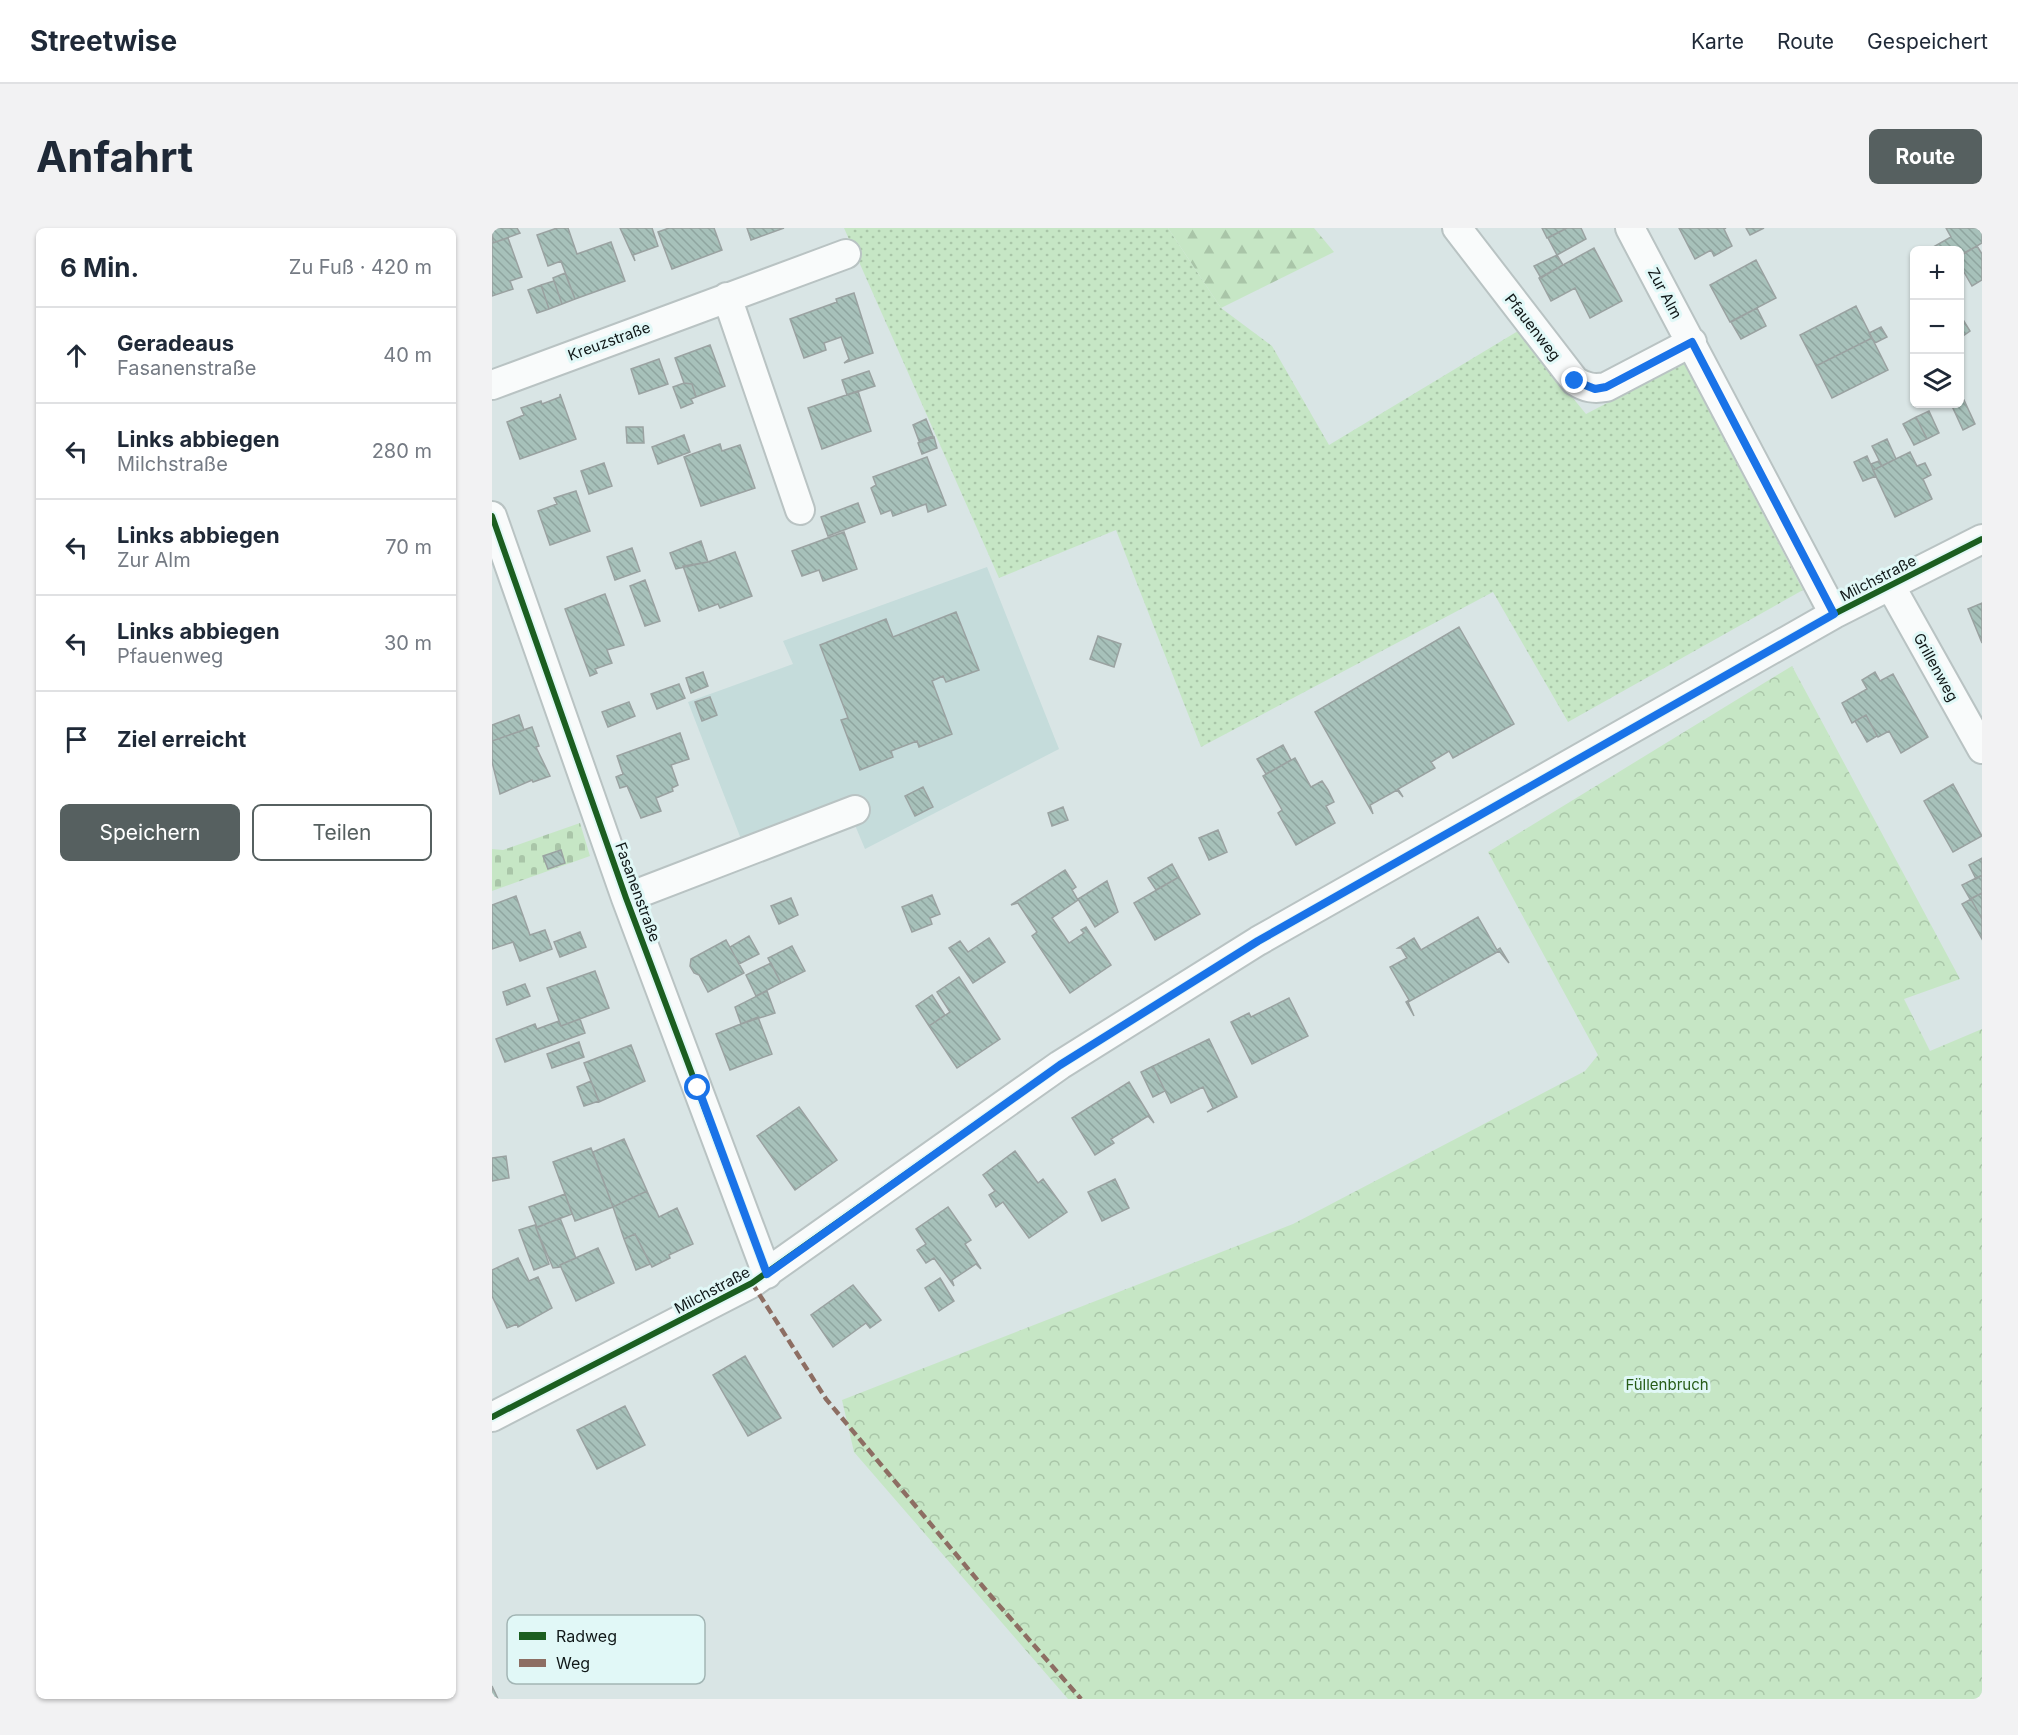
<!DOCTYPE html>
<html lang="de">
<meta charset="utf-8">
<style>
:root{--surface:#fff;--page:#f2f2f3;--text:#1f2937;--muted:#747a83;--line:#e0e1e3;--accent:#566060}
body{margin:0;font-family:Inter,sans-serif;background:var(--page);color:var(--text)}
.controls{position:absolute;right:18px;top:18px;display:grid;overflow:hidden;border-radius:9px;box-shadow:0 2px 4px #0004}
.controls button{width:54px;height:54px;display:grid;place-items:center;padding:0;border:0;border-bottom:2px solid var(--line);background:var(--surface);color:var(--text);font:30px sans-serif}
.stop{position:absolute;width:18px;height:18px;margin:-14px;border:4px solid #1a73e8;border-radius:50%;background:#fff}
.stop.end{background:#1a73e8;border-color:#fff;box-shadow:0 2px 6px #0008}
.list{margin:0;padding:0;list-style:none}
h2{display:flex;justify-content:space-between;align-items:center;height:78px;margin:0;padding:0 24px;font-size:26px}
h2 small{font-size:20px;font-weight:400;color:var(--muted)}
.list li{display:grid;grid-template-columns:39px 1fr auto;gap:18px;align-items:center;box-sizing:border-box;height:96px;padding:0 24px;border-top:2px solid var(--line)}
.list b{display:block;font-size:22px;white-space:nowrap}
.list p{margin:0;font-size:20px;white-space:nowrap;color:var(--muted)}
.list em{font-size:20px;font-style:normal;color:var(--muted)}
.actions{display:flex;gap:12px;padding:18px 24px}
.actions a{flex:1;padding:14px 0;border:2px solid var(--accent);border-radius:9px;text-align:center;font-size:21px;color:var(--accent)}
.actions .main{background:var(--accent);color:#fff}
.icon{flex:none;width:33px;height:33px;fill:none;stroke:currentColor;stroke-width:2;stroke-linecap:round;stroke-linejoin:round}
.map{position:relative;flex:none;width:1490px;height:1471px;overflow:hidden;border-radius:9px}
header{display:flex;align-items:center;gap:36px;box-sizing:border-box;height:84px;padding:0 30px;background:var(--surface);border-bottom:2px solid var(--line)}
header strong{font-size:28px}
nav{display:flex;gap:33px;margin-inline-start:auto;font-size:21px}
.intro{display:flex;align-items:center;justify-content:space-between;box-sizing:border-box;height:144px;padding:0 36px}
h1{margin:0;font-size:42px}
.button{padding:15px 27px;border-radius:9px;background:var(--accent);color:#fff;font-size:21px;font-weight:700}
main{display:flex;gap:36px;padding:0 36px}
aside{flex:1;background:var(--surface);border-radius:9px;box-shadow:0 2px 4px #0004}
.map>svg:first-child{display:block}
.built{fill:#c5dcdb}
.grass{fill:url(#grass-dots)}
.forest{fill:url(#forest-firs)}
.cemetery{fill:url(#cemetery-stones)}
.park{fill:url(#park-crowns)}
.building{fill:url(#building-back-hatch);stroke:#9aa2a1;stroke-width:1.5}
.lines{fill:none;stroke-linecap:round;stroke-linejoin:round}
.minor-casing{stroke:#b9c3c3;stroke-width:32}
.minor{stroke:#f9fbfb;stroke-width:28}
.quiet{stroke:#8d6e63;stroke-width:4.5;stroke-dasharray:9 4.5;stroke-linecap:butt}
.cycleway-casing{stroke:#e1f8f7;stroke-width:10}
.cycleway{stroke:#1b5e20;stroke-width:6}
.route{stroke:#1a73e8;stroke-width:8}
.labels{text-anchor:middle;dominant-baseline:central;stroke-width:6;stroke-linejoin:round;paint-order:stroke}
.street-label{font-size:15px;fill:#101818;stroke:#e1f8f7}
.park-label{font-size:15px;fill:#275c17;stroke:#e1f8f7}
.key{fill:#e1f8f7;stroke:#a2b5b4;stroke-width:1.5}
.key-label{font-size:16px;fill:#101818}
</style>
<header>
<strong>Streetwise</strong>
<nav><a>Karte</a><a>Route</a><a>Gespeichert</a></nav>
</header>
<div class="intro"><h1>Anfahrt</h1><a class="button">Route</a></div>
<main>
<aside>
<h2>6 Min.<small>Zu Fuß · 420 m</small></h2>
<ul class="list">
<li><svg class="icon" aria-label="ahead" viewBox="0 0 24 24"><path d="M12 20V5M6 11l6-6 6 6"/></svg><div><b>Geradeaus</b><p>Fasanenstraße</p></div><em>40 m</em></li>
<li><svg class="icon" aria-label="left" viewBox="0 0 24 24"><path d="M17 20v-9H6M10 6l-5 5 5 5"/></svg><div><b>Links abbiegen</b><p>Milchstraße</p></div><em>280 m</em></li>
<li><svg class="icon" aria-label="left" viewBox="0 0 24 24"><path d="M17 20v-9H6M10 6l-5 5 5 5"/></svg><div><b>Links abbiegen</b><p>Zur Alm</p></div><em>70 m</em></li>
<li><svg class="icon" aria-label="left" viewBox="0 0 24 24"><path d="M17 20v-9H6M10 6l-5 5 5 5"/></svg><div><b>Links abbiegen</b><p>Pfauenweg</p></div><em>30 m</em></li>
<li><svg class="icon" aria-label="arrive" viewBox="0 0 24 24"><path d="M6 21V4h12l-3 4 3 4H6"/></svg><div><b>Ziel erreicht</b></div></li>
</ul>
<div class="actions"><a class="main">Speichern</a><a>Teilen</a></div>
</aside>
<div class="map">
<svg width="1490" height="1471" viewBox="0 0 1490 1471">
<defs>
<pattern id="grass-dots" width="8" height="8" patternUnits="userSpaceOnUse" patternTransform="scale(1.5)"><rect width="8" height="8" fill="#c6e6c5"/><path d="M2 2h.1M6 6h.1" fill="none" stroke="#a9c5a8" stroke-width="1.8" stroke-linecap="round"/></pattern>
<pattern id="forest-firs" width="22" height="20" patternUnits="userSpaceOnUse" patternTransform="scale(1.5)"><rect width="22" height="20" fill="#c6e6c5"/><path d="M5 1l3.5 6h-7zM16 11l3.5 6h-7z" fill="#a9c5a8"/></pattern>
<pattern id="cemetery-stones" width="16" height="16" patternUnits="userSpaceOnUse" patternTransform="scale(1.5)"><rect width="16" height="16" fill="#c6e6c5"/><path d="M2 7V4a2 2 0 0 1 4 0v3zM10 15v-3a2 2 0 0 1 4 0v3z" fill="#a9c5a8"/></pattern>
<pattern id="park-crowns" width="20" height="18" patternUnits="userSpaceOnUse" patternTransform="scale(1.5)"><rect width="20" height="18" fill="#c6e6c5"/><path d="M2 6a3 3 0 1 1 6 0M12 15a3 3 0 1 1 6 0" fill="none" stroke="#a9c5a8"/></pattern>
<pattern id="building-back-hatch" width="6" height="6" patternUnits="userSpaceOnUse" patternTransform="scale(1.5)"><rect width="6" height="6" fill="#a7c1ba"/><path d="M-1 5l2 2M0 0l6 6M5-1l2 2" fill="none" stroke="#8fa59f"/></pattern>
</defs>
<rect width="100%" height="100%" fill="#d9e5e5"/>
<path class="built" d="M495,339L567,521L373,621L352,571L249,611L196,474L301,436L291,413Z"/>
<path class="grass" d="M352,0H676L729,80L780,118L837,217L1026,103L1094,186L1192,135L1311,362L1076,494L1001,364L709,519L624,302L507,350Z"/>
<path class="forest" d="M676,0H822L842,24L729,80Z"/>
<path class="cemetery" d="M88,595L98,628L0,663V621L11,622Z"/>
<path class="park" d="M1300,438L1468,751L1412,771L1438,823L1490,801V1471H576L362,1224L350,1172L801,996L1093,843L1106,827L996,624Z"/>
<path class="building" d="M0,0H25L28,5L1,15Z
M65,0H76L85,26L119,14L133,53L83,71L69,33L56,38L45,7Z
M128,0H160L166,18L141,27L143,33Z
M177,0H222L230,22L180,41L166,4Z
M255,0H292L259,12Z
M1050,0H1075L1055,10Z
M1075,0H1089L1094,11L1065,27L1056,10Z
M1187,0H1234L1232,1L1240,18L1222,28L1219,22L1203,31Z
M1254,0H1272L1258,7Z
M1454,0H1490V15L1470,27H1468V22H1436L1459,9Z
M16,10L30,49L18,53L21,61L0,68V15Z
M1485,18L1490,26V52L1480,58L1468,37V27Z
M1102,20L1130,73L1098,90L1083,60L1059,73L1047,50Z
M1065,27L1071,37L1049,50L1042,38Z
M1264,32L1284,70L1238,94L1218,57Z
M73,45L83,71L70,76L61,50Z
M62,53L70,76L57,81L49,57Z
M49,57L57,81L45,85L36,62Z
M362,65L381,125L352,135L357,131L349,109L332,115L334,122L312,130L298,91L345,74L344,71Z
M1364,78L1380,110L1324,138L1308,107Z
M1265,80L1274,98L1249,111L1239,94Z
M1470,90L1478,103L1468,110V91Z
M1389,99L1395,109L1383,115L1377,105Z
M1380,110L1396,142L1340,170L1324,138Z
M218,117L233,158L204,169L200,156L192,155L183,130Z
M167,131L176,156L147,166L139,141Z
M377,143L383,158L355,167L350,152Z
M192,155L200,156L204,169L199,171L201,175L189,180L181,159Z
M366,163L379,203L330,221L316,180Z
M68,166L84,211L28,231L15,194L32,187L29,180L49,173L50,176L68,169Z
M1472,172L1483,196L1471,202L1460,178Z
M1437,183L1447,205L1435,211L1424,189Z
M1424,189L1435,211L1422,217L1411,196Z
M434,191L441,208L427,213L421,197Z
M134,199H151L152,215H135Z
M192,207L198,224L166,236L160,219Z
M442,209L445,220L430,226L426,215Z
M1395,211L1404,231L1390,238L1380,218Z
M228,216L230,223L248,217L263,260L209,278L192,229Z
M1418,224L1425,238L1433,235L1439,247L1431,251L1440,271L1403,289L1381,242Z
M1375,228L1384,248L1371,253L1362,234Z
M435,229L454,277L436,284L434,276L401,288L399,282L389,286L379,260L384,257L381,249Z
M1387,233L1390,238L1381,242L1379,236Z
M112,235L120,258L97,266L89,243Z
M84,263L98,303L58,317L46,283L65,276L62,270Z
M366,275L373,294L336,308L329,289Z
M352,304L365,341L331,353L327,342L310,348L300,323Z
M209,313L216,334L184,341L178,325Z
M140,320L148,343L123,352L115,329Z
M243,324L260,368L228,380L226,376L207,383L191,338L216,334Z
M153,352L168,393L153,398L138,358Z
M113,366L132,417L115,422L120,435L103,441L105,445L98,448L73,381Z
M1490,375V415L1476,381Z
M464,384L487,442L454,454L451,448L440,453L460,506L427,519L425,513L399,523L401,529L368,542L349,492L356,490L328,417L394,391L401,409Z
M967,399L1022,496L961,530L957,523L939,534L943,540L906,561L911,569L905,562L878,577L881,586L823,484Z
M606,408L629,416L622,439L598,431Z
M211,444L216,458L199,465L194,450Z
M1383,444L1388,453L1401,446L1436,509L1409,525L1397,503L1386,509L1374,487L1360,495L1350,475L1375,461L1370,452Z
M187,456L193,470L165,481L159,466Z
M218,469L225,487L210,493L203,474Z
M137,474L143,488L116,499L110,484Z
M27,487L32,502L0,513V497Z
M1374,487L1385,508L1375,514L1363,493Z
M40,499L47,518L44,519L58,548L41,554L40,552L8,566L0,534V513Z
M188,505L197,531L179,537L186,557L180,560L181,563L164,570L169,583L149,590L135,558L128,560L124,549L131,546L125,528Z
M791,517L799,532L774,546L765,531Z
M803,530L819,559L830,553L836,562L842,574L834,578L843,595L804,617L786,585L790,582L771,548Z
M1461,556L1490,608L1461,624L1432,573Z
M431,559L441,579L423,588L413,568Z
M571,579L576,592L560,598L556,585Z
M726,602L735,624L717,632L707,610Z
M69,622L73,635L56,641L51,628Z
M1490,630V647L1484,651L1477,637Z
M680,636L687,649L664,662L656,650Z
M573,642L584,659L580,662L586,672L560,690L577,715L592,705L589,702L594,699L619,737L578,765L540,708L545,704L526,675L519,677Z
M1490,647V665L1478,671L1470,657Z
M687,649L708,686L663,712L642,675Z
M615,653L626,684L603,699L586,671Z
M1490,665V691L1479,671Z
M440,667L448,686L438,690L440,696L420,704L410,679Z
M24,668L38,707L53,702L60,721L28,733L21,714L0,721V677Z
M299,670L306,687L287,696L279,678Z
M1479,671L1490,691V711L1470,676Z
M986,689L1005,722L1008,720L1017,735L1007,723L916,774L922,788L914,774L917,772L898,739L915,730L909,720H906L922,710L929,722Z
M88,704L94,719L68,729L62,714Z
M257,708L267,726L247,736L238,719Z
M497,710L513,734L481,755L457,720L468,713L476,724Z
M234,712L252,745L216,764L207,747L202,745L198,738L199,731Z
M300,718L313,743L289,755L276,730Z
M279,735L289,755L264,768L254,747Z
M103,743L117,780L69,798L55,760Z
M467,749L508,811L465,840L437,798L458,784L445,764Z
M33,756L38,768L15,777L11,764Z
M275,763L283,785L249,796L243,779Z
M440,767L453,787L437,798L424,778Z
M797,770L816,808L760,836L739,794L757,785L759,789Z
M266,789L280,826L238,842L224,806Z
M88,791L93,805L13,834L4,811L43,796L45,801L67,793L69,798Z
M717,811L745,869L715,884L721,880L711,859L679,875L661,838Z
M87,814L92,829L60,840L55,826Z
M139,817L153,853L107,874L92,835Z
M661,838L673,863L661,869L649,844Z
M99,853L107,873L92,878L85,859Z
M637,854L662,895L656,888L619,911L622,915L603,927L580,890Z
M307,879L345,932L303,962L265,908Z
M132,911L155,963L121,979L101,924Z
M99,920L121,979L83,993L61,934Z
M523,923L546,955L551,951L575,984L537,1010L511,974L504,979L497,967L503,963L491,947Z
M14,928L17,950L0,953V930Z
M623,951L637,980L610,993L596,964Z
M155,963L167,989L185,980L201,1016L177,1027L178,1030L160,1039L143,1006L132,1011L121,979Z
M73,966L80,986L45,999L37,979Z
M456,979L479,1012L473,1016L489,1041L484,1036L460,1052L462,1058L442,1030L434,1035L425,1022L434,1016L424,1001Z
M68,990L84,1030L68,1037L69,1039L61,1040L44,1000Z
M43,997L57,1036L42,1042L27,1002Z
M143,1006L158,1036L144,1042L132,1011Z
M106,1020L122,1055L84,1073L68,1037Z
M26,1030L37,1053L46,1049L60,1080L26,1099L25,1096L15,1100L0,1068V1042Z
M448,1050L462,1073L447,1083L433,1060Z
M361,1057L389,1092L378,1100L374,1095L341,1119L319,1087Z
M253,1128L289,1190L256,1208L221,1147Z
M133,1178L153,1217L105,1241L85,1202Z
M0,1458L6,1471H0Z"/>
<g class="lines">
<defs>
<path id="minor" d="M965,0L1083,153C1094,160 1102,161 1114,159L1200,114
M1138,0L1342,386
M235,69L308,282
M0,157L354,26
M0,288L134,670L275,1046
M1398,357L1490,521
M134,670L363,582
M0,1189L260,1055L568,837L766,713L1342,386L1490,311"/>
</defs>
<use href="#minor" class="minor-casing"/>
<use href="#minor" class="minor"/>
<path class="quiet" d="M260,1055L334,1171L498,1367L589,1471"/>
<defs>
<path id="cycleway" d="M0,288L134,670L275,1046
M0,1189L260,1055L568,837L766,713L1342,386L1490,311"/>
</defs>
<use href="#cycleway" class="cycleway-casing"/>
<use href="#cycleway" class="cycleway"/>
</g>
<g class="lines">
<path class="route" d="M206,860L275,1046L568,837L766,713L1342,386L1200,114L1114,159L1103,161L1083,153"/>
</g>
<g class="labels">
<g class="street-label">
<text transform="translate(1173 65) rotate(62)">Zur Alm</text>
<text transform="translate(1041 99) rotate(52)">Pfauenweg</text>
<text transform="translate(117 113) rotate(-20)">Kreuzstraße</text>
<text transform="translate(1386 350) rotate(-27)">Milchstraße</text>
<text transform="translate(1444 439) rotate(61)">Grillenweg</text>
<text transform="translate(146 664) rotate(70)">Fasanenstraße</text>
<text transform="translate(220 1062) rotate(-28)">Milchstraße</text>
</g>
<g class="park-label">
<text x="1175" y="1156">Füllenbruch</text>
</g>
</g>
<rect x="15" y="1387" width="198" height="69" rx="9" class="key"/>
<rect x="27" y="1404" width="27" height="8" fill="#1b5e20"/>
<rect x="27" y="1431" width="27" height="8" fill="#8d6e63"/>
<g class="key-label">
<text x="64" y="1414">Radweg</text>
<text x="64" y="1441">Weg</text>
</g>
</svg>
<div class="controls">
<button>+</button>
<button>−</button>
<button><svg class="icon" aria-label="layers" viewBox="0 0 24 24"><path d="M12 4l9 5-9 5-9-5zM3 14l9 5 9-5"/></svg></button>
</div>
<div class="stop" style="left:206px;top:860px"></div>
<div class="stop end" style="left:1083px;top:153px"></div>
</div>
</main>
